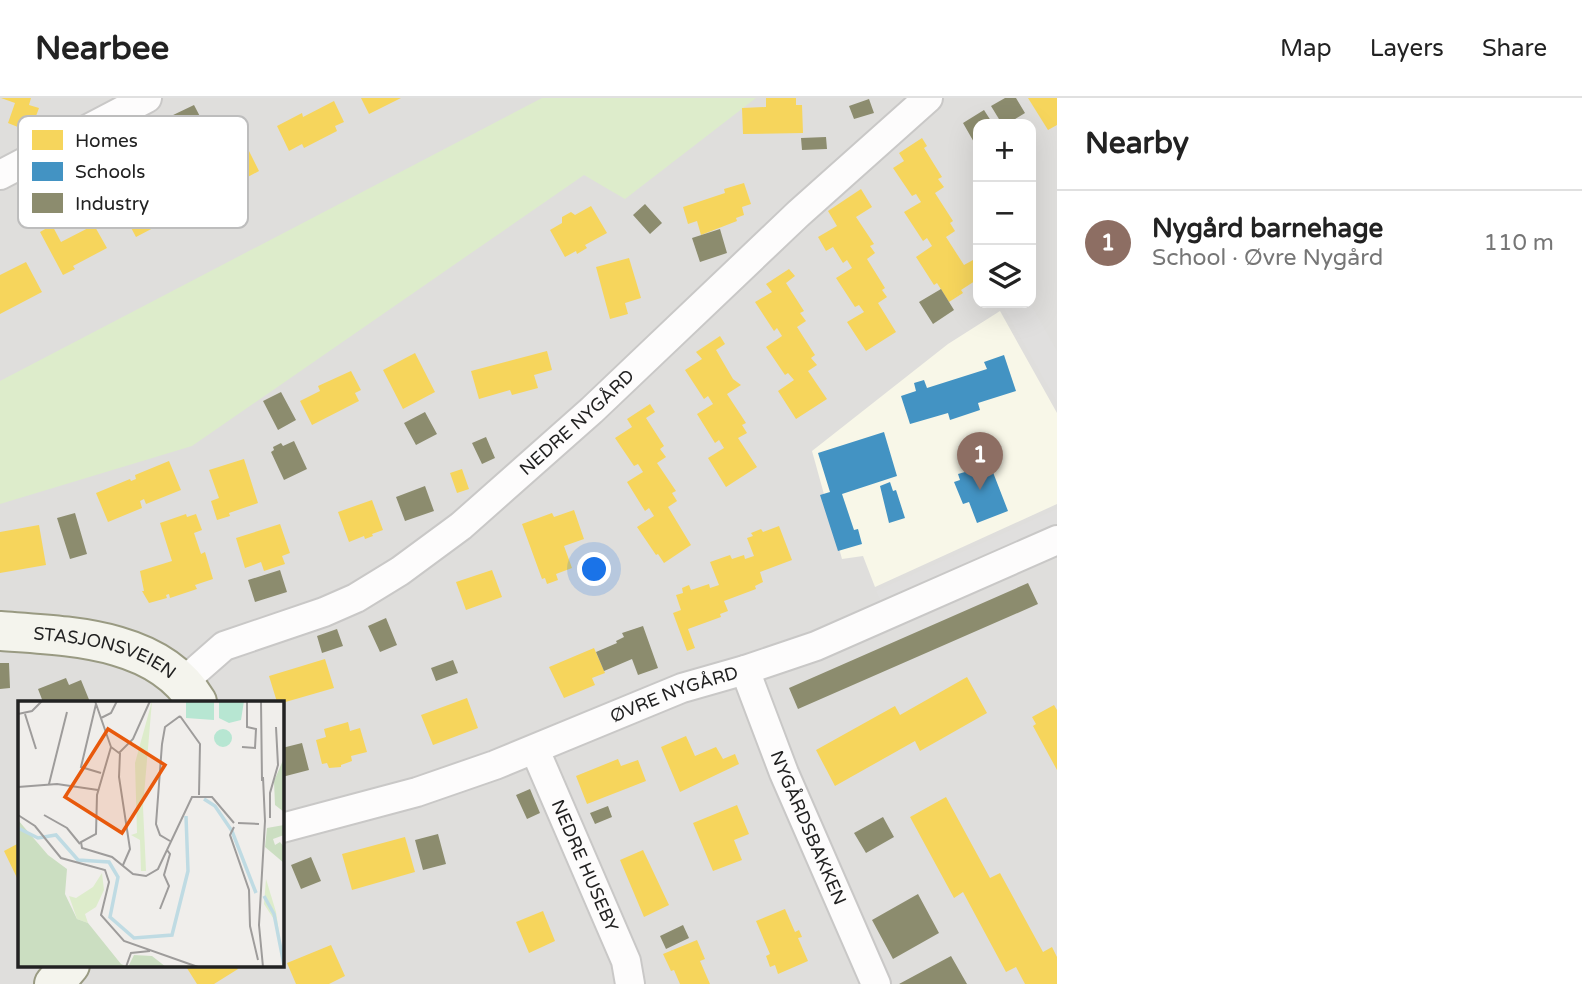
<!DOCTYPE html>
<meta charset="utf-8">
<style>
:root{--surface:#fff;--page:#f2f2f2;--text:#222;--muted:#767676;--line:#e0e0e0;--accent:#b45309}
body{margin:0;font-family:"Varela Round",sans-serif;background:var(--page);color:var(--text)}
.controls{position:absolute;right:21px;top:21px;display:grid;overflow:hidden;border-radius:14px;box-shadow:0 7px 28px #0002}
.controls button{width:63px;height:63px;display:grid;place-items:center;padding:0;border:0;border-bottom:2px solid var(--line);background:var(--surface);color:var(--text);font:35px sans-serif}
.you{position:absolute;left:595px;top:472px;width:24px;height:24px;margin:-18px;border:5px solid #fff;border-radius:50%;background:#1a73e8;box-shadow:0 0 0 10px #1a73e833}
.badge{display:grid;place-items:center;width:46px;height:46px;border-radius:50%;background:var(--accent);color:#fff;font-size:23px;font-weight:700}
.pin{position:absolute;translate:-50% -58px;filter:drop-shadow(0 2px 4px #0008)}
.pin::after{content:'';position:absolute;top:37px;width:24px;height:21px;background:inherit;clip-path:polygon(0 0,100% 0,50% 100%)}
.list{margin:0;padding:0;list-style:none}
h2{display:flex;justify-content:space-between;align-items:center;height:91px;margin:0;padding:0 28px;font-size:30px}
h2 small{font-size:23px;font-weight:400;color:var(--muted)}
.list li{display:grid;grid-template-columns:46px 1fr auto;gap:21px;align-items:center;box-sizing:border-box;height:105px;padding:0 28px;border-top:2px solid var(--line)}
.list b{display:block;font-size:26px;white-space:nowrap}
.list p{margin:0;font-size:23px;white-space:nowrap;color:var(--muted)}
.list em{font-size:23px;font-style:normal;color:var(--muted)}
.icon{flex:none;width:38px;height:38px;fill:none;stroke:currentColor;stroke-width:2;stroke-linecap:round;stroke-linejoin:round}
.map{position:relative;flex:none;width:1057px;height:886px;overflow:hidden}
header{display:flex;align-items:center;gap:42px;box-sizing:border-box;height:98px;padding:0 35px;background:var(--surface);border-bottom:2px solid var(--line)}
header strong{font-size:33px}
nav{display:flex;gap:38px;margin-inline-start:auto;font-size:24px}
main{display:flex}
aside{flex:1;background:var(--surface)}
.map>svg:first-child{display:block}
.residential{fill:#dfdedc;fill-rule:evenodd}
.education{fill:#f8f7e8}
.grass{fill:#ddeccb}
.parking{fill:#e0dfde}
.homes{fill:#f6d55c}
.schools{fill:#4393c3}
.industry{fill:#8c8c6e}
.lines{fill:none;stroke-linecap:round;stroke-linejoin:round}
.street-casing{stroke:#c9c8c7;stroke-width:32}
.secondary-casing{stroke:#999a82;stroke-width:42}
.street{stroke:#fdfcfc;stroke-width:28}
.secondary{stroke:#f4f4ed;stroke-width:38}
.labels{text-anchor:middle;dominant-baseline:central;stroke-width:7;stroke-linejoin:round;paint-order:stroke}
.street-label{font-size:18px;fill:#222;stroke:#fff}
.inset-river{fill:none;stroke:#bfdbe3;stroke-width:3.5}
.inset-road{fill:none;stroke:#9e9c9b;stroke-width:2}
.view{fill:#e8590c;fill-opacity:0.15;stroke:#e8590c;stroke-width:3.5}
.inset-edge{fill:none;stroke:#222;stroke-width:3.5}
.key{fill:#fff;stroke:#bdbdbd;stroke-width:2}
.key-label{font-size:19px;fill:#222}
</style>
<header>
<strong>Nearbee</strong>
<nav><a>Map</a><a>Layers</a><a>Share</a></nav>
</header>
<main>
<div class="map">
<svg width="1057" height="886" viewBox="0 0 1057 886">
<rect width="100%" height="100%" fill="#f0eeeb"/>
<path class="residential" d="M0,0H1057V886H0ZM978,26H1031V205H978ZM19,604H282V867H19Z"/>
<path class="education" d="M1000,213L1057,315V406L875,489L863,458L842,461L812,353L948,246Z"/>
<path class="grass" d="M542,0H756L625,101L584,77L192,348L0,406V283Z"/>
<path class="parking" d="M1001,205H1030L1057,253V304Z
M1057,411V434L884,510L876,493Z"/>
<path class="homes" d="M1,0H31L29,7L39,10L30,34L8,25L15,5Z
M361,0H401L369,16Z
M766,0H796V7H802L803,35L743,36L742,10L766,9Z
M1028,0H1057V27L1048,32Z
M334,3L344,24L335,28L337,33L304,50L302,46L289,53L277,28L302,15L303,19Z
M922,40L927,48L924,50L942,79L938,81L944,89L935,95L953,123L950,125L955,133L946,139L964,167L973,162L978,170V181L961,192L963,195L949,204L937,185L934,187L916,159L932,148L927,140L923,143L904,114L921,104L916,96L912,98L893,70L904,63L899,55Z
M246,47L259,73L233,87L234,91L230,93L233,99L224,104L217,95L215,96L202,70Z
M179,82L197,116L180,125L176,118L136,139L122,113Z
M744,85L751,106L742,109L744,117L736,120L737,123L701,137L697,123L688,126L683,109L725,95L724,91Z
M861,91L872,109L856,119L874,146L870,148L875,155L867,161L885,190L882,192L887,199L878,205L896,234L866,253L847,224L864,214L859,207L855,209L836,180L852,170L847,162L843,165L833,149L826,153L818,139L837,128L828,113Z
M591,108L607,135L585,147L587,150L577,156L576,153L565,159L550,132L562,125V119L571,114L575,117Z
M52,127L61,144L94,127L107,150L73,168L75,171L63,177L40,134Z
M629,160L641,200L625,205L628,216L610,221L596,169Z
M26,164L42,194L0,216V177Z
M789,171L795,178L786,185L804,213L800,215L806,223L797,229L815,257L811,260L817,267L808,273L827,301L796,321L778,293L794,282L788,275L785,277L766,249L782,238L777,230L774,233L755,204L772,194L766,186Z
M720,238L725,246L716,252L733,281L741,287L727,296L746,325L742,327L747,335L738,340L757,369L726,389L708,360L724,350L719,342L715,345L697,316L713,306L708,298L704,301L685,272L702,261L696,254Z
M547,253L552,272L534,277L538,290L512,297L510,292L479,301L471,273Z
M415,255L435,294L403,311L383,272Z
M351,273L361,292L355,295L359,303L312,327L300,303L320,293L318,288Z
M650,306L655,314L646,320L664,348L660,351L666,359L657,365L676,393L672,395L677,403L668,409L691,447L664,465L658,456L656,457L637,429L654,418L649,410L645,413L627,384L643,374L638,366L634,368L615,340L632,329L627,321Z
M244,361L258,405L229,415L230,418L217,422L211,403L219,400L209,372Z
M169,363L181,392L146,406L144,401L140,403L142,410L108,424L96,395L130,381L131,383L136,381L135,377Z
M462,371L469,391L457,395L450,375Z
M372,402L383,432L372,436L373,438L365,441L364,438L349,444L338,414Z
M574,412L584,441L564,448L572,470L556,476L558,482L547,486L545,480L542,481L522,426L552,415L554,419Z
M186,416L187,419L196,416L202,432L194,435L201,456L205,454L213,481L195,487L197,491L170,500L169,496L166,497L167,500L149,505L142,493H144L140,473L172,463L160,425Z
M280,426L290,455L282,458L285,466L264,473L261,464L245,470L236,440Z
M39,427L46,467L0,475V434Z
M779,428L792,462L760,474L763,484L755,488L756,491L724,503L728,513L720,516L721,519L688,531L695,550L687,553L673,515L681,512L676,497L683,495L682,490L689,487L691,492L709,486L710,490L719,487L710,464L730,457L732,461L744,457L745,461L754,458L747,440L753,438L751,435L761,431L763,434Z
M492,472L502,499L466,512L456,484Z
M594,550L605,575L592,580L595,587L564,600L549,569Z
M325,561L334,590L282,605L277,604L269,578Z
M967,579L987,615L920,653L915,643L835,688L816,652L895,608L900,617Z
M467,600L478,630L433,647L421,617Z
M1054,607L1057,612V672L1033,628L1036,626L1032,619Z
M348,624L350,633L360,630L367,654L351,658L352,663L341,667V669L329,670L327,665L322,666L316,642L326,639L324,631Z
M686,638L695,658L716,649L723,661L735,656L739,666L680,694L661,649Z
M618,661L621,668L638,662L646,683L587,706L576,678Z
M946,699L990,780L1000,775L1043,854L1052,849L1057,859V886H1025L1016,869L1006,874L963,794L954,800L910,719Z
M737,707L749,736L734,742L742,762L713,773L693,725Z
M405,739L415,774L352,792L342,756Z
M19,745V784L4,753Z
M643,752L669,807L644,819L620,762Z
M785,811L795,834L799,832L802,839L798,840L808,863L778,876L775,867L770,869L766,858L770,856L756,823Z
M543,813L555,843L529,855L516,824Z
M697,842L705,861L700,863L710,886H680L674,872L671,873L663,856Z
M331,847L345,878L329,886H296L287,865Z
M185,867H236L238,871L214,886H197Z"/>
<path class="schools" d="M1004,257L1016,293L978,305L980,312L950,322L948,315L910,326L901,298L916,293L914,285L924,282L927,290L987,271L984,264Z
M884,334L897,378L842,396L854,432L858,431L862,446L838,453L820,397L830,394L818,355Z
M979,358L982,367L989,364L1008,413L977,425L969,404L963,406L954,384L960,382L958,376L965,374L962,365Z
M890,384L893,393L896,392L905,420L889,425L880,388Z"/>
<path class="industry" d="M1005,0H1016L1025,15L1007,26H1002L991,8Z
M869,1L874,15L854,21L849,8Z
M194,7L205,28L182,40L171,18Z
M984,12L993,26H978V44L975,46L963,25Z
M826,39L827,51L802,52L801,40Z
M645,106L662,125L650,136L633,117Z
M720,131L727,155L700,164L692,140Z
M941,191L954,212L933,226L919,204Z
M281,294L296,322L278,332L263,303Z
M425,314L437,336L416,347L404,325Z
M486,339L495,360L482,366L472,345Z
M294,343L307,371L284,382L271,354L274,352L273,349L281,345L283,348Z
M425,388L434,413L405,423L396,399Z
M75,415L87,456L70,461L57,420Z
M280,472L287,494L255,504L248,482Z
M1028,485L1038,506L798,611L789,590Z
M386,520L397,547L380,554L368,528Z
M643,528L658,570L638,577L632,561L604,573L596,554L617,545L616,543L624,539L622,535Z
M337,531L343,548L322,555L317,538Z
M453,562L458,575L436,583L431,570Z
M0,565H9L10,590L0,591Z
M66,580L69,587L81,582L90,604H43L38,591Z
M302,645L309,672L282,679V650Z
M530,691L540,715L527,721L516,697Z
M608,708L612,719L595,726L590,715Z
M883,719L894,739L866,755L854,735Z
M438,736L446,766L423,772L415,742Z
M311,759L321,783L301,791L291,767Z
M918,796L939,835L893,861L872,822Z
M683,827L689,840L666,851L660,838Z
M951,858L967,886H899Z"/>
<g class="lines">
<defs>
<g id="street">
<path d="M0,77L147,0"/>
<path id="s1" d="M745,572L784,675L876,886"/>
<path id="s2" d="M183,584L224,548L324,514L356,500L400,473L461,428L592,312L798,116L928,0"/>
<path id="s3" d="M535,652L626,863L630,886"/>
<path id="s4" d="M282,730L417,694L495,667L682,590L745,572L816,548L1057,442"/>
</g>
<g id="secondary">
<path id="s5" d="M0,533C67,538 158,539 197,604"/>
<path d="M54,886L70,867"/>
</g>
</defs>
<use href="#street" class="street-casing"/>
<use href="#secondary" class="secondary-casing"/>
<use href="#street" class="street"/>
<use href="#secondary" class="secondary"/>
</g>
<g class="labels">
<g class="street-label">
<text stroke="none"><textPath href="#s2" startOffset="478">NEDRE NYGÅRD</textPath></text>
<text stroke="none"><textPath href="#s5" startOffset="108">STASJONSVEIEN</textPath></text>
<text stroke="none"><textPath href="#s4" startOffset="415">ØVRE NYGÅRD</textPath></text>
<text stroke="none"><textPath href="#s1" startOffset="170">NYGÅRDSBAKKEN</textPath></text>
<text stroke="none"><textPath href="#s3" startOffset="126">NEDRE HUSEBY</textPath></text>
</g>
</g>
<g transform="translate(18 603)">
<rect width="266" height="266" fill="#f0eeeb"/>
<path d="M134,0L125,106L128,170H123L122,139L113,134L119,132L117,62ZM84,172L86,189L78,206L67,213L70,222L59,218L51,195L58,197L75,186ZM248,178L258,211L266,266L257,220L246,203Z" fill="#ddeccb"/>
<path d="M266,57V111L257,104L256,80ZM0,119L30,154L49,168L47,193L59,218L70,222L103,263L110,266L116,254L134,255L148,266H0ZM266,124V134L255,138L257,144L262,141L266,146V162L247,146L249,127Z" fill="#cbdec1"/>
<path d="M196,0V19L168,17V1ZM201,0H226L223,19L211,22L201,17ZM196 37a9 9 0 1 1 18 0a9 9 0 1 1-18 0Z" fill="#b7e6d2"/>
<path class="inset-river" d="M186,98L197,105L214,130L238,192M0,127L20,137L38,134L60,159L91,161L100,176L92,216L116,237L154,234L170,170L168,115M246,195L256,213L266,264"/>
<path class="inset-road" d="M77,0L93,46L101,52L115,38L132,0M243,0L244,80M78,3L63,66L83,72M0,13L14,10L24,0M7,13L18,48M162,15L182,43L181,94M83,17L93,12L99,0M93,46L79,94L78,133L63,141L64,147L94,156L115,173L128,175L140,168L174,96H194L216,122M224,46L237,47L238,28L229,26V0M102,52L101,76L112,148L105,164M245,76L247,120L241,224L245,266M31,83L49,11M0,86L39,83L80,89M0,114L17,125L43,157L87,169L91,181L83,214L106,240L180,266M26,114L49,127L62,143M252,117V92L260,64L258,26M220,122L241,123M216,126L212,134L231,189L232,225L240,259M152,140L142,134L138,123L144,43L147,26L162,15M142,208L151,185L146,174L152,153L149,149M108,266L113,252L132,250"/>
<path class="view" d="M90,28L147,64L104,132L47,96Z"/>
<rect width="266" height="266" class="inset-edge"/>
</g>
<rect x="18" y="18" width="230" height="112" rx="10" class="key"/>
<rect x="32" y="32" width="31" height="20" fill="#f6d55c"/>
<rect x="32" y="64" width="31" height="19" fill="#4393c3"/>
<rect x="32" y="95" width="31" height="20" fill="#8c8c6e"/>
<g class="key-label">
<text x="75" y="49">Homes</text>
<text x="75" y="80">Schools</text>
<text x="75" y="112">Industry</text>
</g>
</svg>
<div class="controls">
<button>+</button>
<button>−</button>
<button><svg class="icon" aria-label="layers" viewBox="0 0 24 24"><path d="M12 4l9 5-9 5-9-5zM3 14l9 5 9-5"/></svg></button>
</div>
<div class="you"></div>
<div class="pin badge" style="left:980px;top:392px;background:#8d6e63">1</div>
</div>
<aside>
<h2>Nearby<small></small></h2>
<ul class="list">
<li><span class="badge" style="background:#8d6e63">1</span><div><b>Nygård barnehage</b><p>School · Øvre Nygård</p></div><em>110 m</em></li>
</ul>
</aside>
</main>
